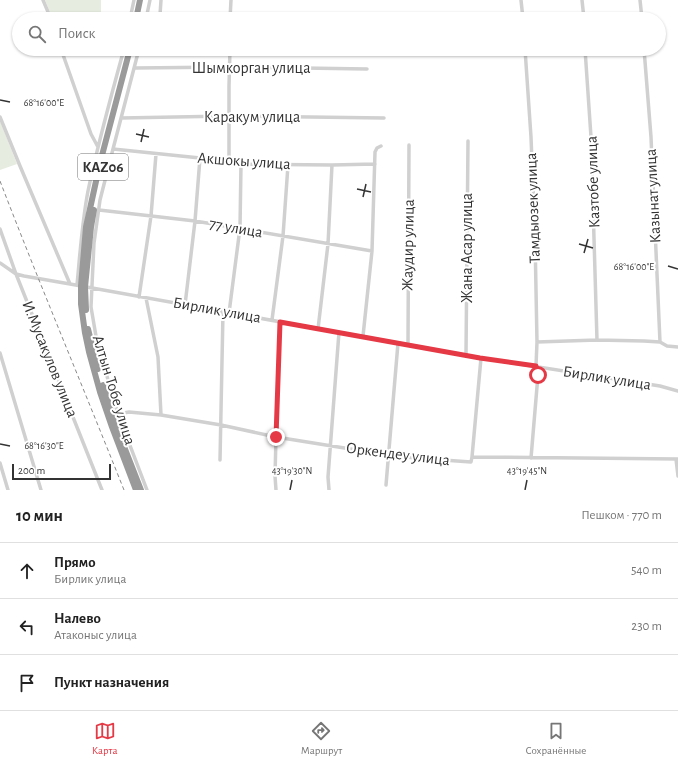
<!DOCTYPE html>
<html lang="ru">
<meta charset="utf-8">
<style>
:root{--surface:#fff;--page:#f6f6f6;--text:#222;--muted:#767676;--line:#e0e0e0;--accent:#e63946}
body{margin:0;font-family:"Alegreya Sans",sans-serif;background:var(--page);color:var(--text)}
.scale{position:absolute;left:12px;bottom:10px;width:99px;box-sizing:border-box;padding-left:4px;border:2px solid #333;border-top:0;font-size:11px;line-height:14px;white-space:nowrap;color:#333;-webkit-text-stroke:3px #fff;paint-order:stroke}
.stop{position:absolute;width:12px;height:12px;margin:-9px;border:3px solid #e63946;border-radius:50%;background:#fff}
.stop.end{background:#e63946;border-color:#fff;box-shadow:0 1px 4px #0008}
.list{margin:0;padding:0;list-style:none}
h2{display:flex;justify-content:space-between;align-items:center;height:52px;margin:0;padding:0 16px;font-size:17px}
h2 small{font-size:13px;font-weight:400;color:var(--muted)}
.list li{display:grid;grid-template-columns:26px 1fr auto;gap:12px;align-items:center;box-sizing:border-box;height:56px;padding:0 16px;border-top:1px solid var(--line)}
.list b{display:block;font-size:15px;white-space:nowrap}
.list p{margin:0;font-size:13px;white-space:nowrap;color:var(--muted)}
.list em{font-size:13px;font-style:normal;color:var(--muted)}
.icon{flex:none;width:22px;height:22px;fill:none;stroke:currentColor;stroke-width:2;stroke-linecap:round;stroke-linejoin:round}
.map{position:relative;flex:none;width:678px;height:490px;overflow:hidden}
.search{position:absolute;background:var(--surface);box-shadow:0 1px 3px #0004;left:12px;right:12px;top:12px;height:44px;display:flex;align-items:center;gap:10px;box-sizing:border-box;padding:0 14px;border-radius:22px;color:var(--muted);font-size:15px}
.sheet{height:220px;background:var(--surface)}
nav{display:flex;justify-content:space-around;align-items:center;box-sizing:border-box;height:56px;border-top:1px solid var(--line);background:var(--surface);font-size:11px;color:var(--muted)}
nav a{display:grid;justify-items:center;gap:2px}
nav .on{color:var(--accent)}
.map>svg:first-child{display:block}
.green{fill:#e6ecdf}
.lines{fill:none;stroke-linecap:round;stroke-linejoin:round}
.street{stroke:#d0d0d0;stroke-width:3.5}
.highway{stroke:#9a9a9a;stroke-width:6}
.rail{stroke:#888;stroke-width:1;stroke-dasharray:4 3;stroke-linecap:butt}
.route{stroke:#e63946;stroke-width:5}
.ticks{fill:none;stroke:#333;stroke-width:1.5}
.labels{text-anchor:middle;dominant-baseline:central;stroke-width:4;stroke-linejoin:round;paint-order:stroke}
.shield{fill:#fff;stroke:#707070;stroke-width:1}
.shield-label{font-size:15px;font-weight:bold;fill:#333}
.street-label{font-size:16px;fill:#333;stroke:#fff}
.ticks-label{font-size:10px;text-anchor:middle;fill:#333;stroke:#fff;stroke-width:4;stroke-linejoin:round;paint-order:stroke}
</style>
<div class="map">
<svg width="678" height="490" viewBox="0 0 678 490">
<rect width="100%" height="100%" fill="#fff"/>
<path class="green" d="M45,0H101V19H54L50,12Z
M0,121L17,164L0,170Z"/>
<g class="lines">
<path class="street" d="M43,0L51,19
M521,0L523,19
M582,0L584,19
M640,0L642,19
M147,15L230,19L345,18L361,17
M160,15L161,0
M130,19L134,0
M146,19L150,0
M230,19L231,0
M61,49L91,134L98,147
M139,49L113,149L100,200L94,243L91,307L97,342L118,414L147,490
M525,49L531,137L535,237L537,342L536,366L538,375L531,458
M585,49L591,137L597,340
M644,49L651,137L654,206L660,342
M135,68L229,67L367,69
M0,117L20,166L70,284
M121,118L229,116L384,118
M113,149L200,158L229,160L241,164L332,165L375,164
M229,160V86L230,49
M99,210L195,221L372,251
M0,229L16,274L102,490
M0,263L16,274L24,276L70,284L481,358L660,386L678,391
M77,285C80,254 82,222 88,191C98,143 111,96 124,49
M139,297L151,216L156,154
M146,298L158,357L161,415
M185,305L195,221L200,158
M229,313L240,228L241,164
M272,320L283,236L288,165
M318,329L328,244L332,165
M363,336L372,251L375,152L377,148L381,146
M537,342L597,340L644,341L660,342L667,346L678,347
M408,344L409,145
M0,353L41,490
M466,355L468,141
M118,414L129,412L161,415L221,425L276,437L388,455L415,458L471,462L472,457L678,459
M472,457L481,358
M676,459L678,476
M220,460L223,312
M0,463L8,490
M386,485L398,343
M276,490L275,476L276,437L280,322
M329,490L328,477L339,332"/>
<path class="highway" d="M136,19L140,0
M130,49L100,163L86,227L81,286V304L85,333L89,352L100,392L112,427L136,490
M86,310L85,287L91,227L94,210
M88,329L98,369
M103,385L116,426L141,490"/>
<path class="rail" d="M0,181C40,285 83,387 124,490"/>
</g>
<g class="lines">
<path class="route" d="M276,437L280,322L480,358L536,366L538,375"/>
</g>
<path class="ticks" d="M0,100L10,102M136,134L149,137M141,142L144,129M357,189L371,192M363,197L366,184M579,244L593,248M584,253L588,239M668,266L678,269M0,444L10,446M290,490L292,480M525,490L527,480"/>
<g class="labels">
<rect class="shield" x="78" y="154" width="50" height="26" rx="3"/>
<g class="shield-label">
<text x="103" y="167">KАZ06</text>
</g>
<g class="street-label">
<text x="251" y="68">Шымкорган улица</text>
<text x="252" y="117">Каракум улица</text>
<text transform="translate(244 161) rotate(4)">Акшокы улица</text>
<text transform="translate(593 182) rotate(-92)">Казтобе улица</text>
<text transform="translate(653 196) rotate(-93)">Казынат улица</text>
<text transform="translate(533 208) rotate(-92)">Тамдыозек улица</text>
<text transform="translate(236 228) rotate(10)">77 улица</text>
<text transform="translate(408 245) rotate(-89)">Жаудир улица</text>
<text transform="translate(467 248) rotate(-90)">Жана Асар улица</text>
<text transform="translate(217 310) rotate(10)">Бирлик улица</text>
<text transform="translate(50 359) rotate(68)">И.Мусакулов улица</text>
<text transform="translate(607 378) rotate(9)">Бирлик улица</text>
<text transform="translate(114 390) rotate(73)">Алтын Тобе улица</text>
<text transform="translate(398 454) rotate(7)">Оркендеу улица</text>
</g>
</g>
<g class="ticks-label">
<text x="44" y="106">68°16'00"E</text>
<text x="634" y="270">68°16'00"E</text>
<text x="44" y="449">68°16'30"E</text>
<text x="292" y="474">43°19'30"N</text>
<text x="527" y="474">43°19'45"N</text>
</g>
</svg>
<div class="scale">200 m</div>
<div class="stop" style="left:538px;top:375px"></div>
<div class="stop end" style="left:276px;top:437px"></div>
<div class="search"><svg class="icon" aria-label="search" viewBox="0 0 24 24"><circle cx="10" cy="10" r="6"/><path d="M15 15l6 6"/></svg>Поиск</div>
</div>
<section class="sheet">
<h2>10 мин<small>Пешком · 770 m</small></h2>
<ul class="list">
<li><svg class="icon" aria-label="ahead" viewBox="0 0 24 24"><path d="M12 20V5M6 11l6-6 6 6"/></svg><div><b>Прямо</b><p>Бирлик улица</p></div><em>540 m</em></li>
<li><svg class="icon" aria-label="left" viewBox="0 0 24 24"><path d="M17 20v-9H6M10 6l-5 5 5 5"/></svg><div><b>Налево</b><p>Атаконыс улица</p></div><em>230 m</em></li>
<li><svg class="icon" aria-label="arrive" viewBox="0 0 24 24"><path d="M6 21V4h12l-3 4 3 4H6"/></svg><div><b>Пункт назначения</b></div></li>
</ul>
</section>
<nav>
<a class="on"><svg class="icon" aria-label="map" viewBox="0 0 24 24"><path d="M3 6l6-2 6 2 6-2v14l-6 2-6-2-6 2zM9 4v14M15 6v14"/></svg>Карта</a>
<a><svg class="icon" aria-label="directions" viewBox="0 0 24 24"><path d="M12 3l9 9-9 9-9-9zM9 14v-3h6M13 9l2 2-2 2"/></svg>Маршрут</a>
<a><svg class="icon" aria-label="saved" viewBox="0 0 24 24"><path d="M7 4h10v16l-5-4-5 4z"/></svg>Сохранённые</a>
</nav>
